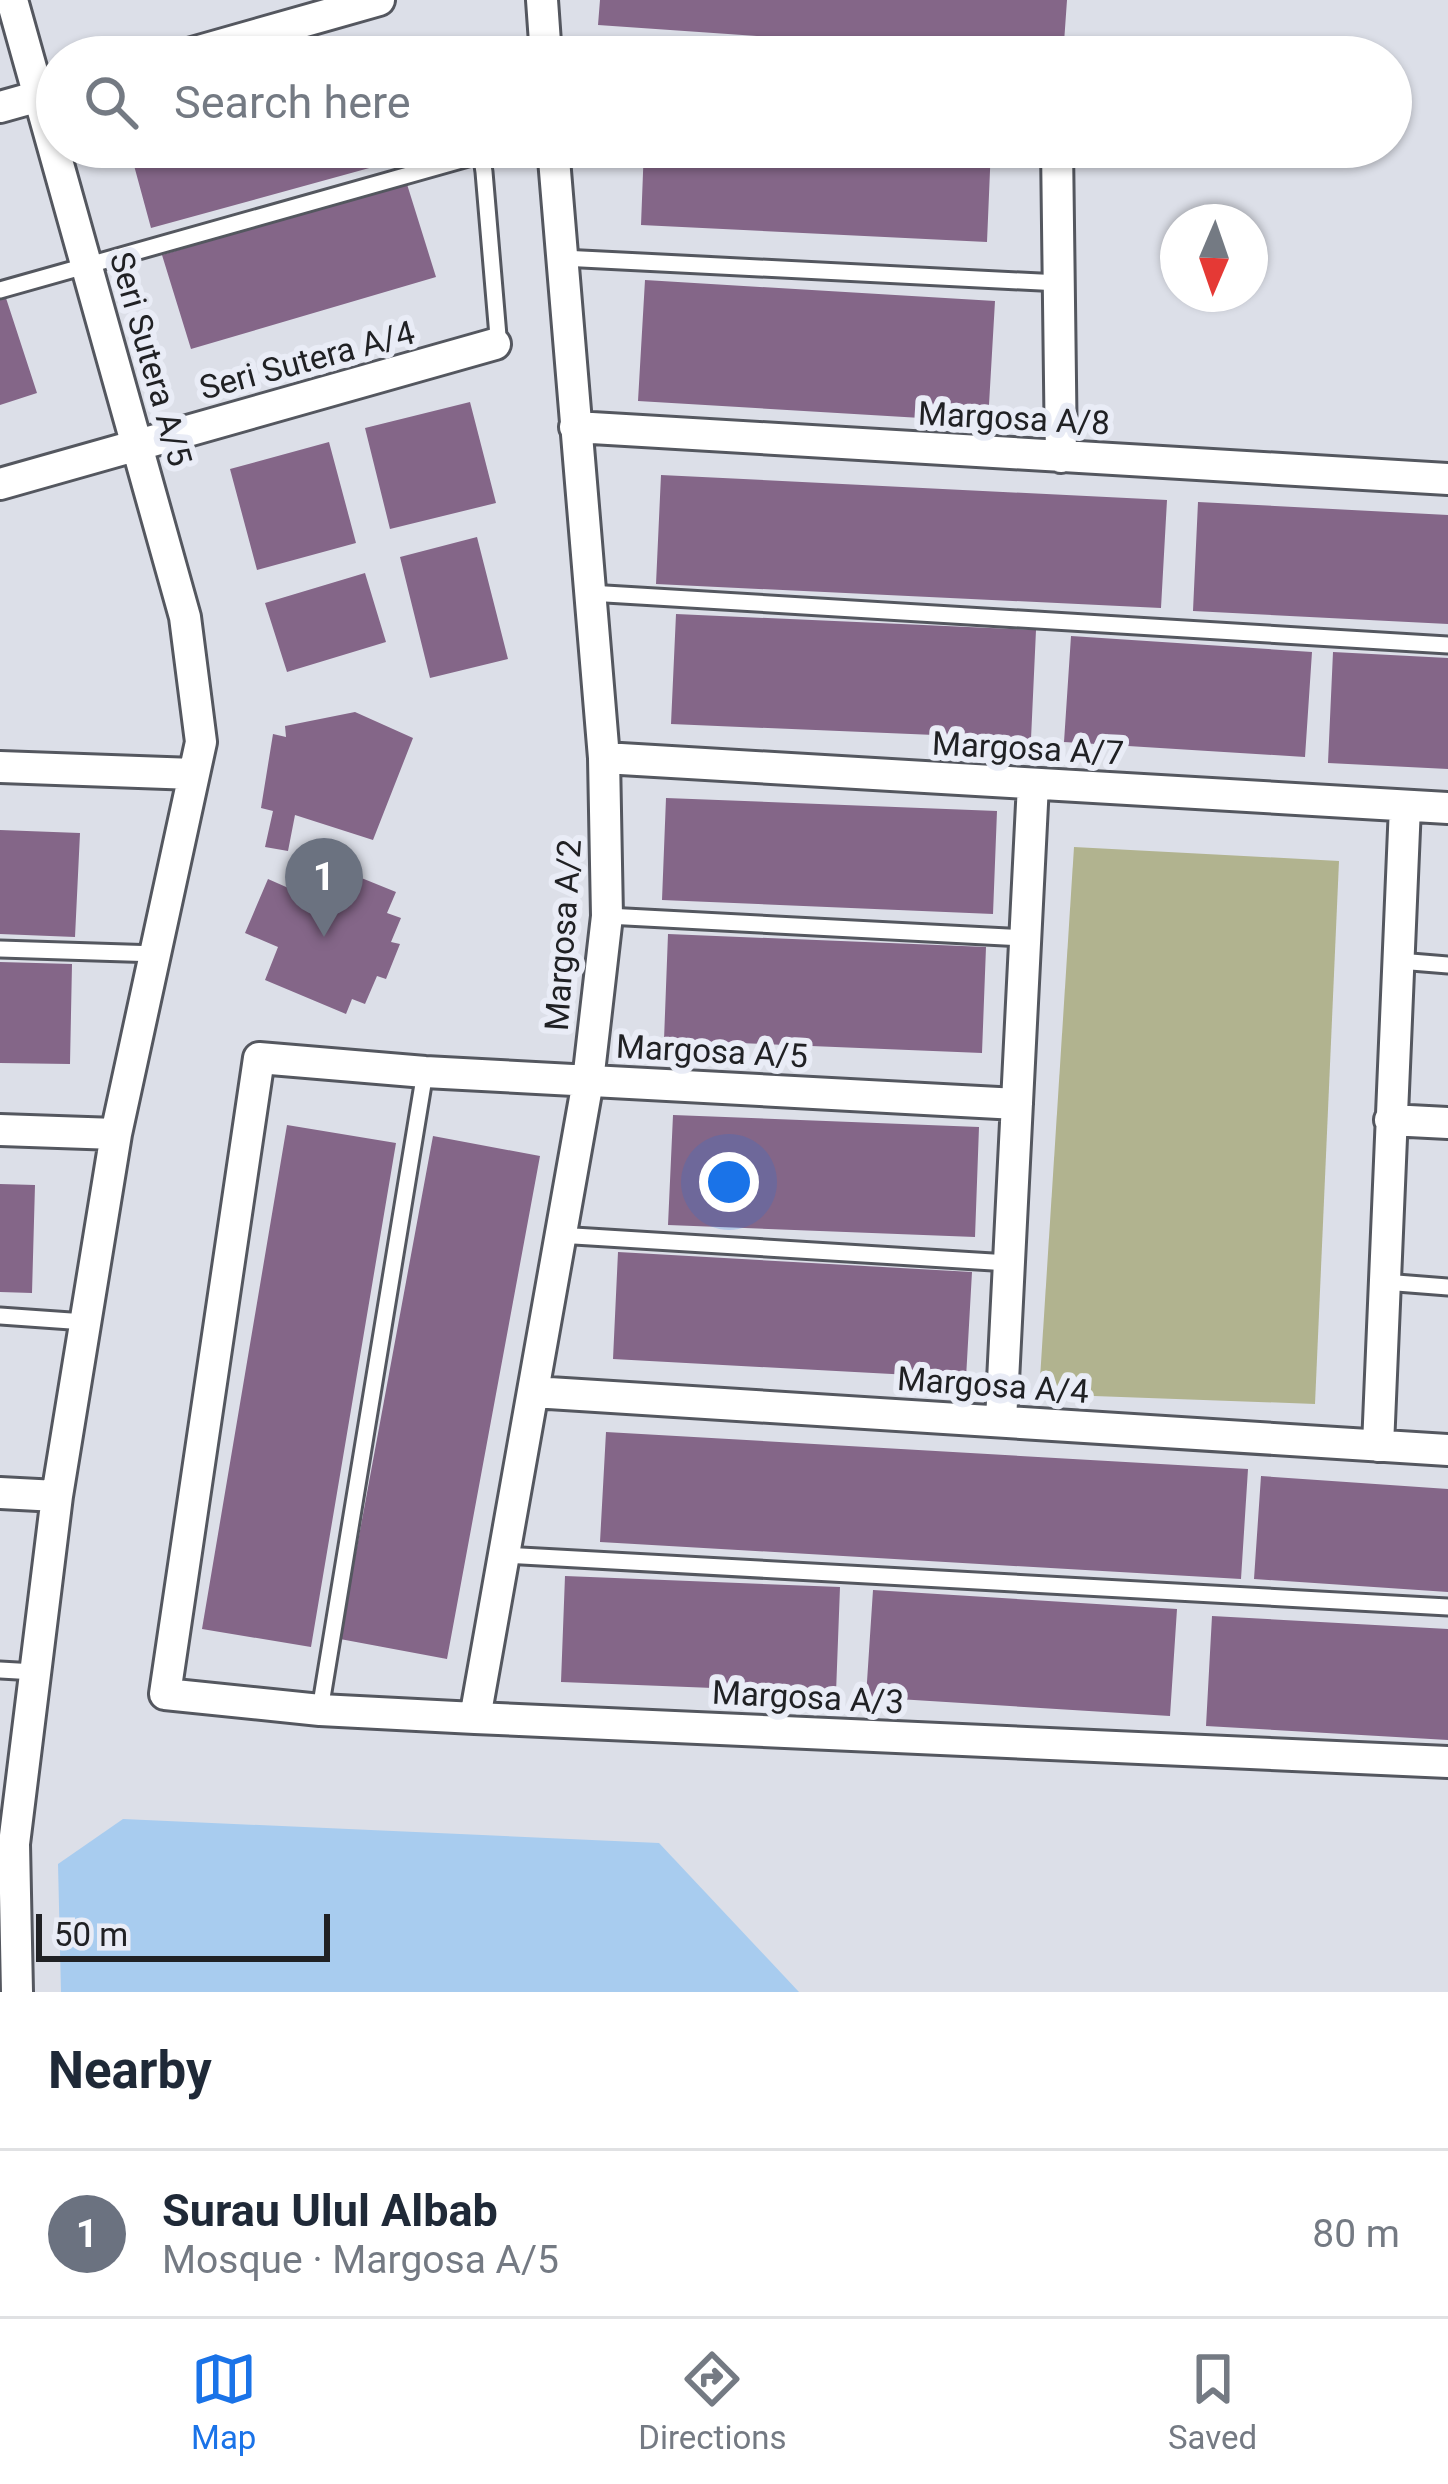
<!DOCTYPE html>
<meta charset="utf-8">
<style>
:root{--surface:#fff;--page:#f6f6f7;--text:#1f2937;--muted:#747a83;--line:#e0e1e3;--accent:#1a73e8}
body{margin:0;font-family:Roboto,sans-serif;background:var(--page);color:var(--text)}
.compass{position:absolute;left:1160px;top:204px;width:108px;height:108px;border-radius:50%;background:var(--surface);box-shadow:0 3px 9px #0004;rotate:182deg}
.scale{position:absolute;left:36px;bottom:30px;width:294px;box-sizing:border-box;padding-left:12px;border:6px solid #202124;border-top:0;font-size:33px;line-height:42px;white-space:nowrap;color:#202124;-webkit-text-stroke:9px #e9ecf6;paint-order:stroke}
.you{position:absolute;left:729px;top:1182px;width:42px;height:42px;margin:-30px;border:9px solid #fff;border-radius:50%;background:#1a73e8;box-shadow:0 0 0 18px #1a73e833}
.badge{display:grid;place-items:center;width:78px;height:78px;border-radius:50%;background:var(--accent);color:#fff;font-size:39px;font-weight:700}
.pin{position:absolute;translate:-50% -99px;filter:drop-shadow(0 3px 6px #0008)}
.pin::after{content:'';position:absolute;top:63px;width:42px;height:36px;background:inherit;clip-path:polygon(0 0,100% 0,50% 100%)}
.list{margin:0;padding:0;list-style:none}
h2{display:flex;justify-content:space-between;align-items:center;height:156px;margin:0;padding:0 48px;font-size:51px}
h2 small{font-size:39px;font-weight:400;color:var(--muted)}
.list li{display:grid;grid-template-columns:78px 1fr auto;gap:36px;align-items:center;box-sizing:border-box;height:168px;padding:0 48px;border-top:3px solid var(--line)}
.list b{display:block;font-size:45px;white-space:nowrap}
.list p{margin:0;font-size:39px;white-space:nowrap;color:var(--muted)}
.list em{font-size:39px;font-style:normal;color:var(--muted)}
.icon{flex:none;width:66px;height:66px;fill:none;stroke:currentColor;stroke-width:2;stroke-linecap:round;stroke-linejoin:round}
.map{position:relative;flex:none;width:1448px;height:1992px;overflow:hidden}
.search{position:absolute;background:var(--surface);box-shadow:0 3px 9px #0004;left:36px;right:36px;top:36px;height:132px;display:flex;align-items:center;gap:30px;box-sizing:border-box;padding:0 42px;border-radius:66px;color:var(--muted);font-size:45px}
.sheet{height:324px;background:var(--surface)}
nav{display:flex;justify-content:space-around;align-items:center;box-sizing:border-box;height:168px;border-top:3px solid var(--line);background:var(--surface);font-size:33px;color:var(--muted)}
nav a{display:grid;justify-items:center;gap:6px}
nav .on{color:var(--accent)}
.map>svg:first-child{display:block}
.green{fill:#b1b38f}
.water{fill:#a8ccef}
.building{fill:#846688}
.lines{fill:none;stroke-linecap:round;stroke-linejoin:round}
.lane-casing{stroke:#54575f;stroke-width:21}
.street-casing{stroke:#54575f;stroke-width:36}
.lane{stroke:#fff;stroke-width:15}
.street{stroke:#fff;stroke-width:30}
.labels{text-anchor:middle;dominant-baseline:central;stroke-width:12;stroke-linejoin:round;paint-order:stroke}
.street-label{font-size:33px;fill:#202124;stroke:#e9ecf6}
</style>
<div class="map">
<svg width="1448" height="1992" viewBox="0 0 1448 1992">
<rect width="100%" height="100%" fill="#dcdfe8"/>
<path class="green" d="M1074,847L1339,861L1315,1404L1039,1394Z"/>
<path class="water" d="M123,1819L659,1843L799,1992H61L58,1864Z"/>
<path class="building" d="M600,0H1067L1063,57L598,25Z
M438,40L443,57H380V56Z
M129,147H442V148L151,228Z
M644,147H991L987,242L641,225Z
M406,181L436,277L191,349L162,255Z
M645,280L995,301L988,422L638,401Z
M5,295L37,393L0,405V297Z
M470,402L496,503L390,529L365,428Z
M329,442L356,543L257,570L230,469Z
M661,475L1167,500L1161,608L656,584Z
M1198,502L1448,515V624L1193,611Z
M477,537L508,659L430,678L400,557Z
M365,573L386,642L287,672L265,603Z
M676,614L1036,630L1031,739L671,724Z
M1071,636L1312,652L1305,757L1064,742Z
M1333,652L1448,658V769L1328,763Z
M355,712L413,738L373,840L295,815L288,851L265,847L273,811L261,808L273,734L286,737L285,726Z
M666,798L997,811L993,914L662,900Z
M0,830L80,833L75,937L0,934Z
M317,860L396,892L387,913L401,918L391,942L400,944L386,979L377,976L365,1004L352,999L346,1014L265,980L278,947L245,933L268,879L302,894Z
M668,934L986,947L982,1053L664,1040Z
M0,962L72,964L70,1064L0,1063Z
M673,1115L979,1127L975,1237L668,1225Z
M287,1125L396,1143L311,1647L202,1629Z
M433,1136L540,1156L447,1659L340,1639Z
M0,1184L35,1185L32,1293L0,1292Z
M618,1252L972,1272L966,1378L613,1359Z
M606,1432L1248,1469L1241,1579L600,1542Z
M1261,1476L1448,1489V1592L1254,1579Z
M565,1576L840,1587L836,1693L561,1682Z
M873,1590L1177,1609L1170,1716L866,1697Z
M1212,1616L1448,1629V1740L1206,1726Z"/>
<g class="lines">
<defs>
<path id="lane" d="M562,258L1060,283
M0,290L472,157L482,159L484,172L498,336L495,344
M589,593L1448,645
M607,916L1025,938
M0,949L158,954
M1399,961L1448,965
M558,1235L1009,1263
M1384,1282L1448,1287
M0,1316L85,1322
M503,1555L1448,1607
M0,1670L35,1672
M320,1710L425,1072"/>
<path id="street" d="M12,0L185,617L201,742L116,1134L57,1496L14,1844L17,1992
M542,0L546,57
M178,57L379,0
M0,107L57,91
M1057,147L1061,457
M575,427L1448,479
M0,484L495,344
M604,758L1448,808
M0,767L194,774
M1017,1104L425,1072L259,1058L165,1694L320,1710L475,1718L1448,1762
M1390,1120L1448,1123
M0,1130L116,1134
M533,1392L1448,1450
M1001,1421L1033,784
M1378,1446L1405,806
M0,1493L57,1496
M475,1718L588,1081L607,916L604,758L553,147"/>
</defs>
<use href="#lane" class="lane-casing"/>
<use href="#street" class="street-casing"/>
<use href="#lane" class="lane"/>
<use href="#street" class="street"/>
</g>
<g class="labels">
<g class="street-label">
<text transform="translate(151 359) rotate(74)">Seri Sutera A/5</text>
<text transform="translate(307 360) rotate(-15)">Seri Sutera A/4</text>
<text transform="translate(1014 418) rotate(3)">Margosa A/8</text>
<text transform="translate(1028 748) rotate(3)">Margosa A/7</text>
<text transform="translate(563 935) rotate(-86)">Margosa A/2</text>
<text transform="translate(712 1051) rotate(3)">Margosa A/5</text>
<text transform="translate(993 1385) rotate(4)">Margosa A/4</text>
<text transform="translate(808 1697) rotate(3)">Margosa A/3</text>
</g>
</g>
</svg>
<svg class="compass" viewBox="-18 -18 36 36"><path d="M0-13l5 13h-10z" fill="#e53935"/><path d="M0 13l5-13h-10z" fill="#747a83"/></svg>
<div class="scale">50 m</div>
<div class="you"></div>
<div class="pin badge" style="left:324px;top:937px;background:#6b7280">1</div>
<div class="search"><svg class="icon" aria-label="search" viewBox="0 0 24 24"><circle cx="10" cy="10" r="6"/><path d="M15 15l6 6"/></svg>Search here</div>
</div>
<section class="sheet">
<h2>Nearby<small></small></h2>
<ul class="list">
<li><span class="badge" style="background:#6b7280">1</span><div><b>Surau Ulul Albab</b><p>Mosque · Margosa A/5</p></div><em>80 m</em></li>
</ul>
</section>
<nav>
<a class="on"><svg class="icon" aria-label="map" viewBox="0 0 24 24"><path d="M3 6l6-2 6 2 6-2v14l-6 2-6-2-6 2zM9 4v14M15 6v14"/></svg>Map</a>
<a><svg class="icon" aria-label="directions" viewBox="0 0 24 24"><path d="M12 3l9 9-9 9-9-9zM9 14v-3h6M13 9l2 2-2 2"/></svg>Directions</a>
<a><svg class="icon" aria-label="saved" viewBox="0 0 24 24"><path d="M7 4h10v16l-5-4-5 4z"/></svg>Saved</a>
</nav>
